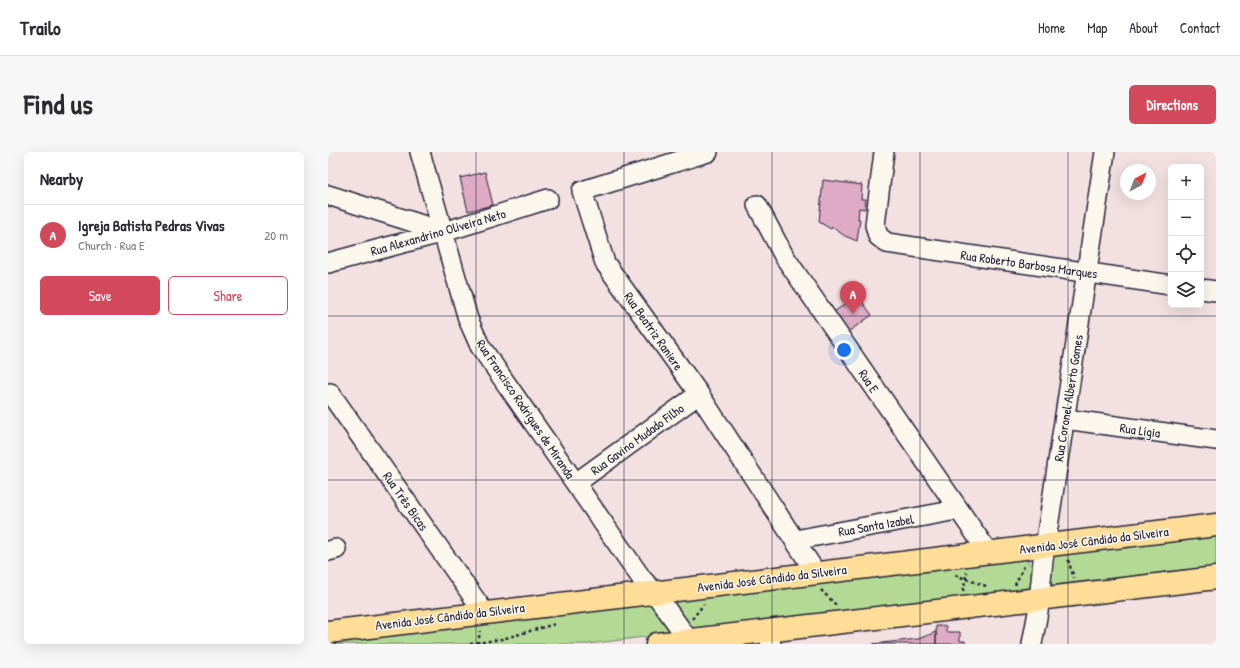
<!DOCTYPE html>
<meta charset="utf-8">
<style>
:root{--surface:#fff;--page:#f7f7f7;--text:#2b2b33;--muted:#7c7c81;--line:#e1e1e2;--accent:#d1495b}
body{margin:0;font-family:"Patrick Hand",sans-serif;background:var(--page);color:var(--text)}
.controls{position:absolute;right:12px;top:12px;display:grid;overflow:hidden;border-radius:6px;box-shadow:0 4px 16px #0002}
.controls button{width:36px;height:36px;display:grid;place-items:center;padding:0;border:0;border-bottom:1px solid var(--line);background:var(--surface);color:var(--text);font:20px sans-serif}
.compass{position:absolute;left:792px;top:12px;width:36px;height:36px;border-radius:50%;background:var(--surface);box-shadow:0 4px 16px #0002;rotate:42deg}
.you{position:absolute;left:516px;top:198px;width:14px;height:14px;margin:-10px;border:3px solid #fff;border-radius:50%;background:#1a73e8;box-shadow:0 0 0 6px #1a73e833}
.badge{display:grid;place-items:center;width:26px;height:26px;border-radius:50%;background:var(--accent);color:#fff;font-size:13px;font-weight:700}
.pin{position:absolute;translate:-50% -33px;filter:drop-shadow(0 1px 2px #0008)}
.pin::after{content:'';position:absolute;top:21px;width:14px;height:12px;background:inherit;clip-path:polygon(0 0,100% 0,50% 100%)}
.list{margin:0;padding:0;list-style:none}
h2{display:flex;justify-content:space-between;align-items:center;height:52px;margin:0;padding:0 16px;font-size:17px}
h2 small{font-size:13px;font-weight:400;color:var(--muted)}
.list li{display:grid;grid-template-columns:26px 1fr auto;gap:12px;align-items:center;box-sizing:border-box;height:60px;padding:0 16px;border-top:1px solid var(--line)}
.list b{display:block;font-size:15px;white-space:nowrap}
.list p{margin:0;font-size:13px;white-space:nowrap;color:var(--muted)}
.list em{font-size:13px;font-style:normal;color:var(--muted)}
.actions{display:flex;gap:8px;padding:12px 16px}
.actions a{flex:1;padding:9px 0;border:1px solid var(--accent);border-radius:6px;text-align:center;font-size:14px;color:var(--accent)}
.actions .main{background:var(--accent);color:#fff}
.icon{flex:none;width:22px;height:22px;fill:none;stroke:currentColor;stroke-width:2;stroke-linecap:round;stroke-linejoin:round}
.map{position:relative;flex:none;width:888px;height:492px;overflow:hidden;border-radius:6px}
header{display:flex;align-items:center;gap:24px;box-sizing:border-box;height:56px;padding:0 20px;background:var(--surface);border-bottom:1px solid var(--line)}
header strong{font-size:19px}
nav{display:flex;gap:22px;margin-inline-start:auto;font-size:14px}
.intro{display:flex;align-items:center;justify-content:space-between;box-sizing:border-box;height:96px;padding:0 24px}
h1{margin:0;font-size:28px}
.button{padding:10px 18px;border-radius:6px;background:var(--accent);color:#fff;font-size:14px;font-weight:700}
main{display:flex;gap:24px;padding:0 24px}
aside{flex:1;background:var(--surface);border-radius:6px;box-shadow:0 4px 16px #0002}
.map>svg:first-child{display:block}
.green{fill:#b3da95;stroke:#6a7e68}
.building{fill:#dfaac3;stroke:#22223b}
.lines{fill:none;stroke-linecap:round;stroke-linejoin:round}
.minor-casing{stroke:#22223b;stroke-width:22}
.major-casing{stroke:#22223b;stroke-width:25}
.path{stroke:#22223b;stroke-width:2.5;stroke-dasharray:3 3;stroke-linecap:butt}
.minor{stroke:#fbf7ec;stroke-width:19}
.major{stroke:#fedd96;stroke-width:22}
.grid{fill:none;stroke:#22223b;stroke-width:1;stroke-opacity:0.55}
.labels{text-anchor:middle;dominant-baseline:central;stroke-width:3;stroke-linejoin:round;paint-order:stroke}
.street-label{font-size:13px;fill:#22223b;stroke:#fbf7ec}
</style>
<header>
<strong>Trailo</strong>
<nav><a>Home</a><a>Map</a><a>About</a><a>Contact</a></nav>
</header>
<div class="intro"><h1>Find us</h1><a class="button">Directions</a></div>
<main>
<aside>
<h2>Nearby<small></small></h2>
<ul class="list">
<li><span class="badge">A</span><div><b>Igreja Batista Pedras Vivas</b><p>Church · Rua E</p></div><em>20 m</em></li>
</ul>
<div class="actions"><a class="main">Save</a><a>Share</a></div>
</aside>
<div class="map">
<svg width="888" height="492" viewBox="0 0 888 492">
<rect width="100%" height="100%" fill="#f3e0e0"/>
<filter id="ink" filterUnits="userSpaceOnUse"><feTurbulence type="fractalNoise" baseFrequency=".025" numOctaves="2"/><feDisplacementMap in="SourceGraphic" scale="8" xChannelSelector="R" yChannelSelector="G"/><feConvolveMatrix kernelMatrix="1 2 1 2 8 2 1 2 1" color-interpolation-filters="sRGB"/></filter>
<g filter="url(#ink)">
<path class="green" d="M888,381V418L720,438L726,402Z
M696,405L705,416L703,435L700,439L366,479L362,476L339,446Z
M322,448L347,481L260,492H0V487Z"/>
<path class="building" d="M157,20L165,53L140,59L132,26Z
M495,28L534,33L533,47H538L537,57L531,56L530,67H532L529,89L517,84L504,75L503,77L491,70Z
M529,143L544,163L520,180L506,160Z
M608,474H618V480H632V489H637V492H608Z
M608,480V492H545L590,487Z"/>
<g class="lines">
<defs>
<path id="minor" d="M92,0L140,167L152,194L314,427L326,440L360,487
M380,0L254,39L277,111L371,242L488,421
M556,0L547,73L550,84L559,91L843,133
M0,43L116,80
M429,53L456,104L660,400
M0,111L116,80L220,47
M873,137L888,139
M0,242L2,241L156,460
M737,267L888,288
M248,331L371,242
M467,388L629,358
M0,399L8,397
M439,478L443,492
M704,492L710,460L715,408L777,0"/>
<path id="major" d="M0,480L888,373
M329,492L888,426"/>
</defs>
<use href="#minor" class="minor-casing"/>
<use href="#major" class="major-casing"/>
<path class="path" d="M740,408L746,426
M627,423L658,434
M687,433L696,414
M493,438L509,454
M635,439L639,420
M364,467L376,452
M142,492L174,487L227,472
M150,492L152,479"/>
<use href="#minor" class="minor"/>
<use href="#major" class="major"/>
</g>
</g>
<path class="grid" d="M148,0V492M296,0V492M444,0V492M592,0V492M740,0V492M0,164H888M0,328H888"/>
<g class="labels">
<g class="street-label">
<text transform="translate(110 80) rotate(-16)">Rua Alexandrino Oliveira Neto</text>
<text transform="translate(701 112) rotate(8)">Rua Roberto Barbosa Marques</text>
<text transform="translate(326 179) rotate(55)">Rua Beatriz Raniere</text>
<text transform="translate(541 229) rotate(56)">Rua E</text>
<text transform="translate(740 246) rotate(-81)">Rua Coronel Alberto Gomes</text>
<text transform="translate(198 257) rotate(56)">Rua Francisco Rodrigues de Miranda</text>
<text transform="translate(812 278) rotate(8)">Rua Lígia</text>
<text transform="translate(309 287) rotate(-36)">Rua Gavino Mudado Filho</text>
<text transform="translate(78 349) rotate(55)">Rua Três Bicas</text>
<text transform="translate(548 373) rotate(-10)">Rua Santa Izabel</text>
<text transform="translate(766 388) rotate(-7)">Avenida José Cândido da Silveira</text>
<text transform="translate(444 426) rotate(-7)">Avenida José Cândido da Silveira</text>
<text transform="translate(122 464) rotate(-7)">Avenida José Cândido da Silveira</text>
</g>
</g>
</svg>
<div class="controls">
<button>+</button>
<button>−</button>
<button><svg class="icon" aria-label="locate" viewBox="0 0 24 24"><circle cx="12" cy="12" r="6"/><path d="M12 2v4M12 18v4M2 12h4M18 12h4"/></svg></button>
<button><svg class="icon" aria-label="layers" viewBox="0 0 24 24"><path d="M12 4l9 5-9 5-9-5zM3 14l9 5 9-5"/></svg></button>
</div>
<svg class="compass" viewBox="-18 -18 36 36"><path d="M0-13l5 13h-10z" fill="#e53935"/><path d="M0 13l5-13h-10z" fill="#7c7c81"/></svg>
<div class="you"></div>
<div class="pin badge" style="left:525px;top:162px">A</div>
</div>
</main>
